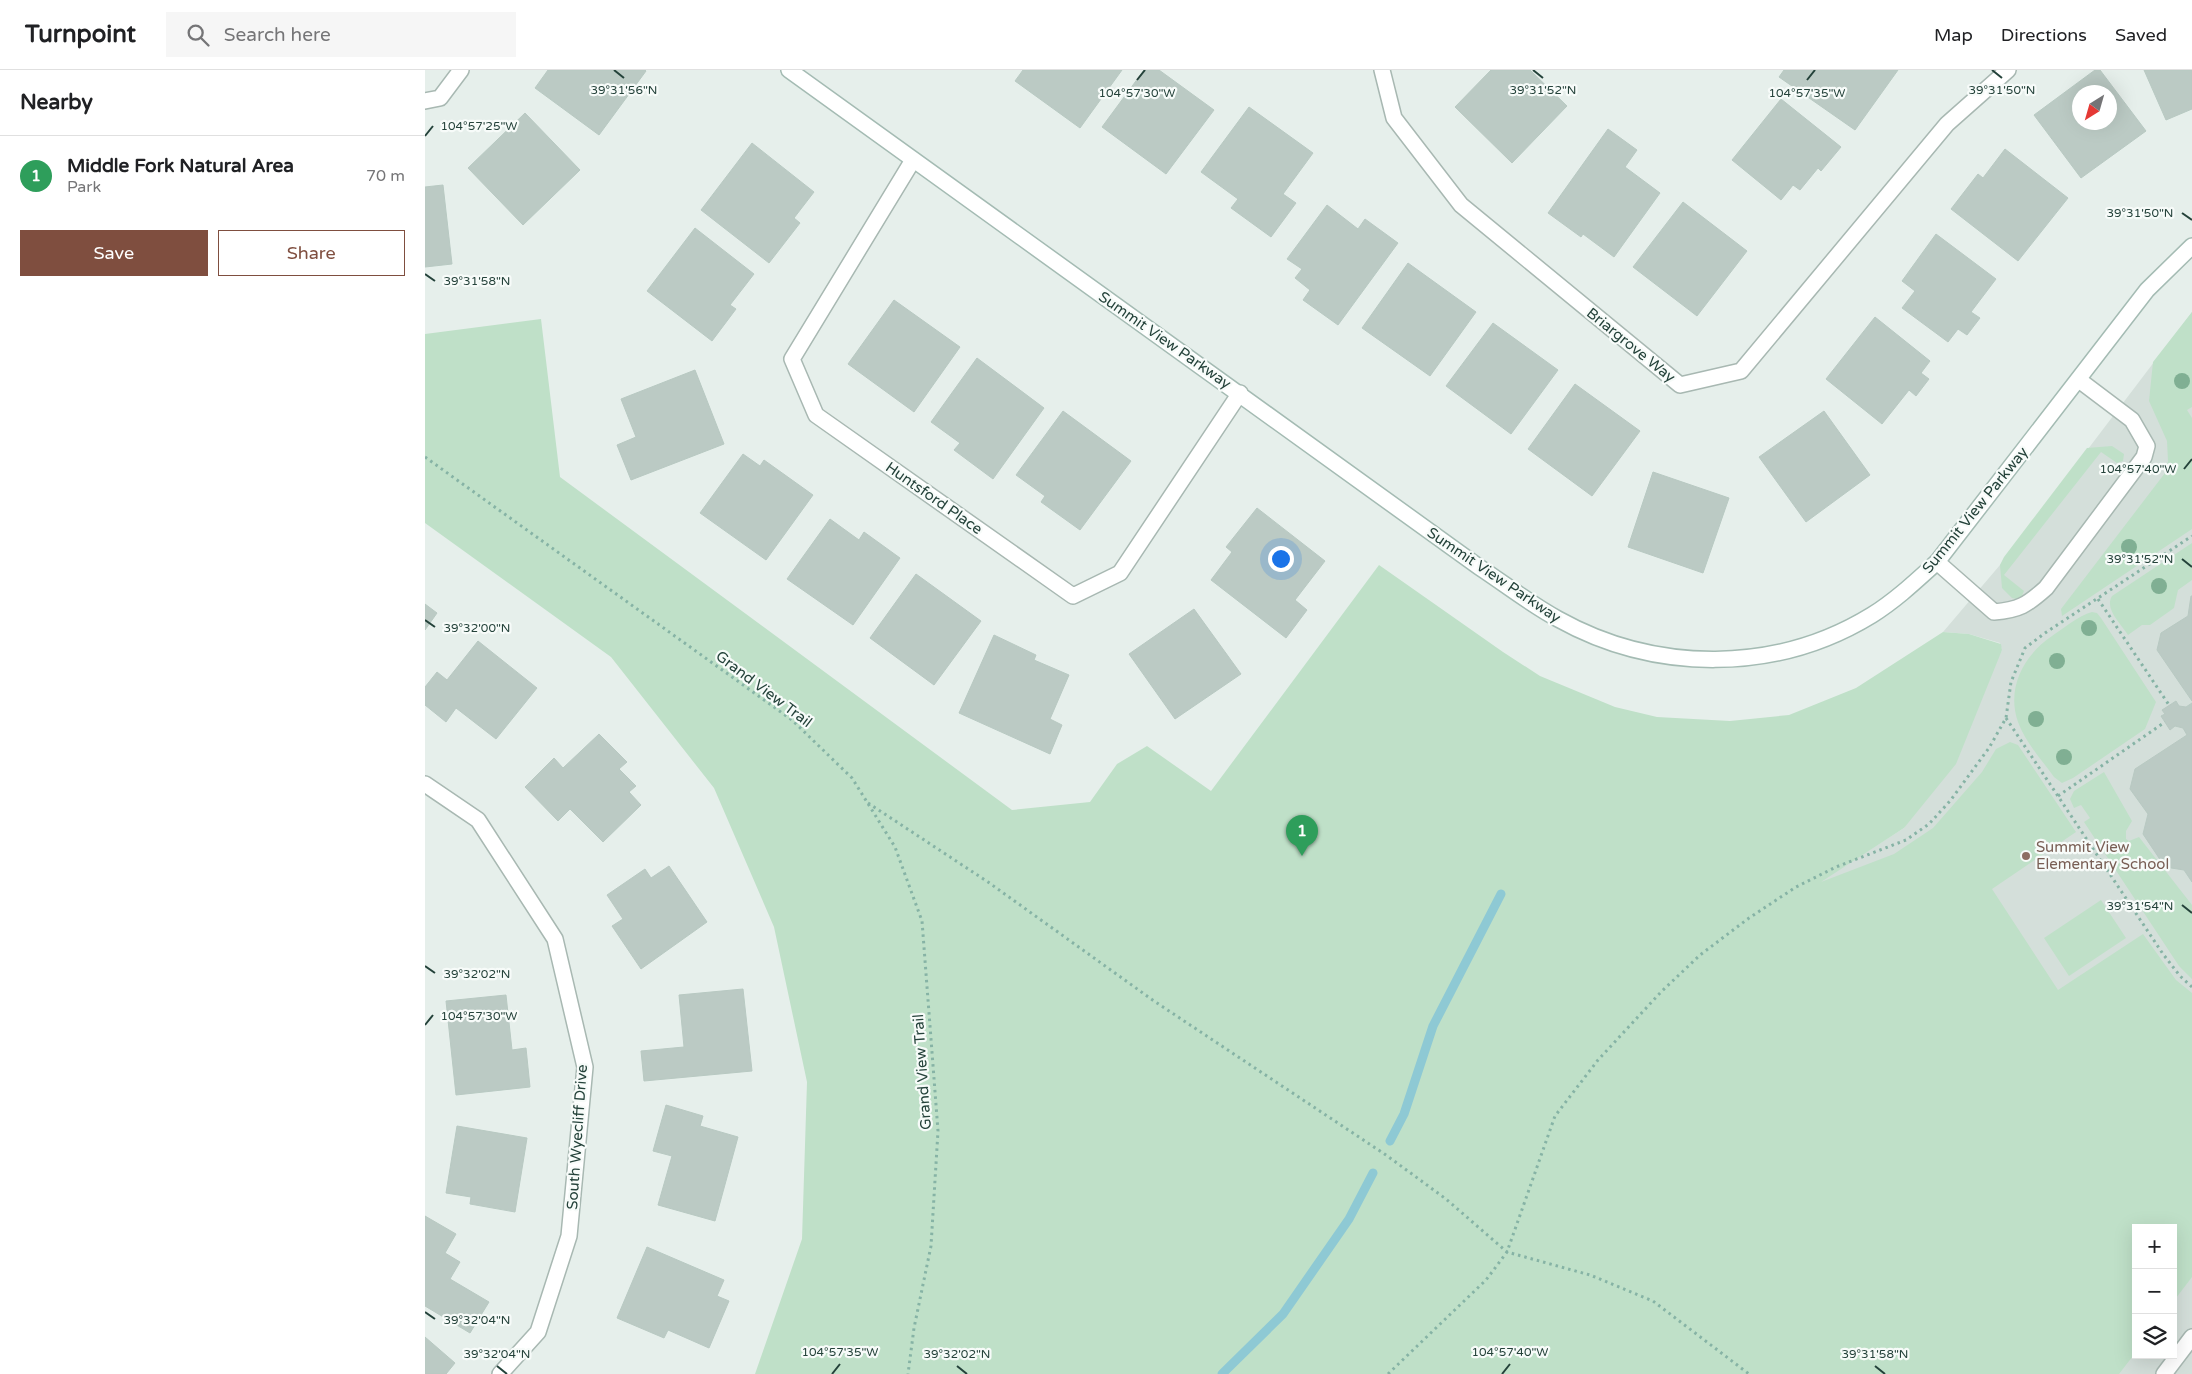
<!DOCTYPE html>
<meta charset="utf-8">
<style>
:root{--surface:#fff;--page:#f6f6f6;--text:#202124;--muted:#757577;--line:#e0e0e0;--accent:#7f4e3f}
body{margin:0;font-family:"Varela Round",sans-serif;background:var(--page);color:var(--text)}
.controls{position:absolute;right:15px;bottom:15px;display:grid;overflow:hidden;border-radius:0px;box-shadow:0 5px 20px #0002}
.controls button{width:45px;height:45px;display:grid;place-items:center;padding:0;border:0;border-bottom:1px solid var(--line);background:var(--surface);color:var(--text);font:25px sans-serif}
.compass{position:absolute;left:1647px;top:15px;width:45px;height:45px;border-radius:50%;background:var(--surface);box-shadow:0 5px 20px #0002;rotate:217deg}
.you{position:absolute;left:855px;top:488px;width:18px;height:18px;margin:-12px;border:4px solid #fff;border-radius:50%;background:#1a73e8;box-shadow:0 0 0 8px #1a73e833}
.badge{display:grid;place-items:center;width:32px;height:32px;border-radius:50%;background:var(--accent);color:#fff;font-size:16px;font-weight:700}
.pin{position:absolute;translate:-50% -41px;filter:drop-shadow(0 1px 2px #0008)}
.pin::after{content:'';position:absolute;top:26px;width:18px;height:15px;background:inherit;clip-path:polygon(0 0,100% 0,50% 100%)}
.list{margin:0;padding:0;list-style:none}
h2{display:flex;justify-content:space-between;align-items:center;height:65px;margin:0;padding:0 20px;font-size:21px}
h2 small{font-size:16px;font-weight:400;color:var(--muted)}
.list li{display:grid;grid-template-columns:32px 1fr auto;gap:15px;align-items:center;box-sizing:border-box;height:80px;padding:0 20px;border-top:1px solid var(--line)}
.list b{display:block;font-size:19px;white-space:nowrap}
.list p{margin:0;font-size:16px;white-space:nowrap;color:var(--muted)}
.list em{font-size:16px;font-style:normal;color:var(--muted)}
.actions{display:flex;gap:10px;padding:15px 20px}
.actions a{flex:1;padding:11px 0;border:1px solid var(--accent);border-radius:0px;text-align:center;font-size:18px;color:var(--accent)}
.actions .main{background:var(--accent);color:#fff}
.icon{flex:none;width:28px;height:28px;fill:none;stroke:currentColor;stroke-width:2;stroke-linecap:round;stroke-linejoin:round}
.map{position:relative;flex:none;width:1767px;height:1304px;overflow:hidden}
header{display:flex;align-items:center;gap:30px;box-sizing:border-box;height:70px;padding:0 25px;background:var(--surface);border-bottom:1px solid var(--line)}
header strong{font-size:24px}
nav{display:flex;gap:28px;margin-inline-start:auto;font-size:18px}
.search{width:350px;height:45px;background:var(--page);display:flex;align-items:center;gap:12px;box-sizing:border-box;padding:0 18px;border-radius:0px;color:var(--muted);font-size:19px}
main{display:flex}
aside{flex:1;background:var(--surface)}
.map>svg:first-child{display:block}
.built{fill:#d4dfda;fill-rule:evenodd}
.green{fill:#bfe0c8}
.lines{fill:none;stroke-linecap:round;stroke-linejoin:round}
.stream{stroke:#8ec9d4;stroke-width:9}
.building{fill:#bbcac4;stroke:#b8c9c2;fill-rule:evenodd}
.lane-casing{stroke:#a8b8b2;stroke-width:18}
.street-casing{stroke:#a8b8b2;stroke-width:18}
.secondary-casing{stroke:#a4bbb3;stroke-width:18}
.path{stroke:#86b3a5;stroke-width:3;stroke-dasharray:2.5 4;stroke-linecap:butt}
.lane{stroke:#fff;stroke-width:15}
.street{stroke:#fff;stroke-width:15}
.secondary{stroke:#fff;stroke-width:15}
.tree{fill:#80af93}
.ticks{fill:none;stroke:#24423a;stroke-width:2}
.education-dot{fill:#8d6e63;stroke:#f7fbf9;stroke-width:2}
.labels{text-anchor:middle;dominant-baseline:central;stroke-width:4.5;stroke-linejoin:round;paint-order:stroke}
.street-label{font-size:15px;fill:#24423a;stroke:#f7fbf9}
.education-label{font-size:15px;fill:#785e54;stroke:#f7fbf9;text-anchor:start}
.ticks-label{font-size:12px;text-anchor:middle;fill:#24423a;stroke:#f7fbf9;stroke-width:4.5;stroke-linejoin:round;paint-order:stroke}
</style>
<header>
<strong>Turnpoint</strong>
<div class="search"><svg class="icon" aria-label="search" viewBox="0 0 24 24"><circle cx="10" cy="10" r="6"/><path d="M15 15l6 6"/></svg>Search here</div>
<nav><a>Map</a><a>Directions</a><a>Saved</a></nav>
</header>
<main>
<aside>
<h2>Nearby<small></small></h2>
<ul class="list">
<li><span class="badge" style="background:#2e9e5b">1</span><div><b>Middle Fork Natural Area</b><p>Park</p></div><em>70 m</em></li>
</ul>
<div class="actions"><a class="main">Save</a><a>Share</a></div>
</aside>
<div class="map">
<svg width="1767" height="1304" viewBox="0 0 1767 1304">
<rect width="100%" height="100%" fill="#e6efeb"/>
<path class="built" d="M1767,242V1304H1545L1393,813L1479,758L1577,580L1575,573L1544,564L1518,562L1575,495ZM1711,1158H1748V1285H1711Z"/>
<path class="green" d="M1767,242V337L1762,340L1767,348V459L1637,546L1636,539L1740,403L1743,391L1742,371L1724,331L1728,292Z
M116,249L135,407L587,740L665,732L692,694L722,676L786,721L954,495L1078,582L1115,606L1190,637L1232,647L1305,651L1364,645L1431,618L1518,562L1544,564L1576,574L1577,580L1531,694L1479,758L1396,812L1469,784L1508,758L1557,702L1571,679L1585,672L1593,675L1651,762L1567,819L1633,920L1718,864L1751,910L1767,923V1207L1748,1232V1158H1711V1282L1694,1304H330L377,1169L382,1012L349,857L289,718L186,587L0,453V264Z
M1687,376L1699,384L1698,391L1692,393L1676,382L1579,505L1599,521L1595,530L1587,528L1577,518L1575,495L1579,487L1662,378Z
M1767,473V510L1753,520L1749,538L1725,555H1717L1703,565C1696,554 1679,539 1687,526Z
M1667,542L1672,543L1676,548L1731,632L1720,659L1648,708L1637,713L1629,707C1617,690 1600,672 1593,652C1581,618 1599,585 1627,566C1639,558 1653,546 1667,542Z
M1679,702L1707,751L1701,761V769L1704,771L1714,767L1767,835V909L1754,896L1659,752L1665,748L1656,735L1649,738L1645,729L1649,721Z
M1676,830L1701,868L1644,906L1619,868Z"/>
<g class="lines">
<path class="stream" d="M965,1071L979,1044L1008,956L1076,824
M797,1304L858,1244L924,1149L948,1103"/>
</g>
<path class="building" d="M123,0H220L221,1L174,65L110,18Z
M598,0H697L655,58L590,11Z
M719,0H734L789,40L741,104L677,57Z
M1066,0H1105L1142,36L1087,93L1030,37Z
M1359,0H1473L1430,60L1354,7Z
M1670,0H1675L1721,61L1656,108L1609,45ZM1654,22H1684V52H1654Z
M1719,0H1767V39L1741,50Z
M1356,29L1416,77L1396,101L1393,98L1375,120L1368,115L1356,130L1307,90Z
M824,37L888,83L858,124L871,133L846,167L806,138L813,129L776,102Z
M100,43L155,100L98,155L43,98Z
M1183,59L1212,80L1200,97L1235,123L1189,187L1158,164L1156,167L1123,143Z
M327,73L389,122L369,148L375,153L344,193L276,140Z
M1580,79L1643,128L1593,191L1526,139L1553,104L1558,108Z
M18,115L27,194L0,197V117Z
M1258,132L1322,181L1272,246L1208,197Z
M902,135L933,159L940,149L973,173L913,255L878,230L885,220L870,208L877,199L862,189Z
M270,158L329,204L305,235L311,239L287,271L222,221Z
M1511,164L1571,209L1546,242L1555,248L1542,265L1533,259L1523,272L1477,238L1490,221L1477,211Z
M983,193L1051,242L1005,306L937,258Z
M469,230L535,277L489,342L423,294Z
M1450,247L1505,291L1496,303L1504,309L1491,326L1484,320L1457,354L1401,309Z
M1068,253L1133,300L1086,364L1021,316Z
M552,288L619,338L568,409L529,380L535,373L506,352Z
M270,300L299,374L206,410L192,375L211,367L196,329Z
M1150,314L1215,361L1167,426L1103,379Z
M638,341L706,391L655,460L616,432L620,426L591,405Z
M1399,341L1445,405L1381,452L1334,387Z
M318,384L335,396L339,390L388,425L341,490L275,443Z
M1228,402L1304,428L1278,503L1203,477Z
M832,438L900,491L870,530L882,540L861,568L786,510L807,482L801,477Z
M405,449L434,470L439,462L475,488L428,555L362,509Z
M491,504L556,551L509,615L445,568Z
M1766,526H1767V631L1732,580L1736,563L1763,546Z
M0,534L12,543L0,560Z
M769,539L816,604L750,649L704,584Z
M569,565L611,585L609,590L644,605L625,649L637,655L625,684L534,643Z
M53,571L112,618L71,669L31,638L21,652L0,635V617L12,602L22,610Z
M1751,631L1754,636L1761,637L1767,633V812L1759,800L1740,797L1718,764L1723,744L1705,719L1710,699L1762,665L1758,658L1750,656L1745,660L1736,646L1740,644L1737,640Z
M174,664L202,692L194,699L211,716L204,722L216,735L178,772L145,739L133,751L100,717L129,688L138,698Z
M244,796L282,852L216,899L187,856L198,849L182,825L220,799L226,808Z
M318,919L327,1001L219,1011L216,981L259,977L254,925Z
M81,925L87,980L101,978L105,1017L31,1025L21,931Z
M241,1035L278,1046L275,1056L313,1067L290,1151L233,1135L247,1086L228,1081Z
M32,1056L102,1068L90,1142L45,1134L46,1127L21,1123Z
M0,1146L31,1164L20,1183L35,1192L25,1209L64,1232L45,1263L0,1236Z
M222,1177L299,1210L292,1226L304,1231L284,1278L243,1260L239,1268L192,1248Z
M0,1267L30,1293L21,1304H0Z"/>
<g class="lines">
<defs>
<path id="lane" d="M1512,492L1569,542C1594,540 1602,535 1621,518L1719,387L1722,376L1707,350L1654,310
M1739,1304L1767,1267"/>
<path id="street" d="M957,0L969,48L1036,135L1255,315L1316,301L1522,54L1583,0
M0,31L15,28L36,0
M488,90L367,289L391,345L648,526L695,503L815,323
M0,714L53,750L130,869L160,997L144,1166L113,1262L75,1304"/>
<path id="secondary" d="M364,0L1054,497C1080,514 1105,534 1133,549C1230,603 1351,604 1447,545C1471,530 1491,511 1512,492L1722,220L1767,176"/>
</defs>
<use href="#lane" class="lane-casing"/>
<use href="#street" class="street-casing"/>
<use href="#secondary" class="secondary-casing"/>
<path class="path" d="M0,387L367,650L427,708L470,777L497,851L513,1061L506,1176L489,1258L483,1304
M1673,529L1744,635
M1581,648L1738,884L1755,906L1767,917
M1633,726L1740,652
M443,733L563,812L729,931L961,1085L1021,1129L1082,1182L1165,1205L1228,1231L1324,1304
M963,1304L1061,1210L1082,1182L1130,1046L1173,990L1236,922L1275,885L1324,848L1371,817L1411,797L1481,770L1504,754L1525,731L1564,678L1581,648L1586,612L1600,578L1620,563L1767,466"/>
<use href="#lane" class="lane"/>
<use href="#street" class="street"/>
<use href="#secondary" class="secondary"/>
</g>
<g class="tree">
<circle cx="1757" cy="311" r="8"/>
<circle cx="1704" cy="477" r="8"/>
<circle cx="1734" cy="516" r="8"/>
<circle cx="1664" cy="558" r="8"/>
<circle cx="1632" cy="591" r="8"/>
<circle cx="1611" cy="649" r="8"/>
<circle cx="1639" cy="687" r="8"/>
</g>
<path class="ticks" d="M189,0L199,8M1108,0L1118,8M1567,0L1577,8M712,10L720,0M1382,10L1390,0M0,66L8,56M1757,143L1767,150M0,204L10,211M1759,399L1767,389M1757,489L1767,497M0,550L10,557M1757,835L1767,843M0,896L10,903M0,955L8,945M0,1242L10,1249M72,1296L82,1304M532,1296L542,1304M1450,1296L1460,1304M407,1304L415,1294M1077,1304L1085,1294"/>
<circle class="education-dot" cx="1601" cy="786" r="5"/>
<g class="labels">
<g class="street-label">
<text transform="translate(740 270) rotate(35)">Summit View Parkway</text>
<text transform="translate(1206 275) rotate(39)">Briargrove Way</text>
<text transform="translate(509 428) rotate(35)">Huntsford Place</text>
<text transform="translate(1550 440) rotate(-51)">Summit View Parkway</text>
<text transform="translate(1069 505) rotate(34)">Summit View Parkway</text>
<text transform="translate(339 619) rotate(37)">Grand View Trail</text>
<text transform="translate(497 1002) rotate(-94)">Grand View Trail</text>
<text transform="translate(152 1067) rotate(-86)">South Wyecliff Drive</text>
</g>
<g class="education-label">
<text x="1611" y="777">Summit View<tspan x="1611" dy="17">Elementary School</tspan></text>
</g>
</g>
<g class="ticks-label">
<text x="199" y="24">39°31'56"N</text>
<text x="1118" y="24">39°31'52"N</text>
<text x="1577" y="24">39°31'50"N</text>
<text x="712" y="27">104°57'30"W</text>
<text x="1382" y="27">104°57'35"W</text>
<text x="54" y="60">104°57'25"W</text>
<text x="1715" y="147">39°31'50"N</text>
<text x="52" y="215">39°31'58"N</text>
<text x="1713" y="403">104°57'40"W</text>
<text x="1715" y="493">39°31'52"N</text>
<text x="52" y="562">39°32'00"N</text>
<text x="1715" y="840">39°31'54"N</text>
<text x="52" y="908">39°32'02"N</text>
<text x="54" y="950">104°57'30"W</text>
<text x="52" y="1254">39°32'04"N</text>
<text x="415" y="1286">104°57'35"W</text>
<text x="1085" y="1286">104°57'40"W</text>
<text x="72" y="1288">39°32'04"N</text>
<text x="532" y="1288">39°32'02"N</text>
<text x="1450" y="1288">39°31'58"N</text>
</g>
</svg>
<div class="controls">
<button>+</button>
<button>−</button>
<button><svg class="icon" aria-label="layers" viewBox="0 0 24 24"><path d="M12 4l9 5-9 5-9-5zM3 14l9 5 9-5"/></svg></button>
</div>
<svg class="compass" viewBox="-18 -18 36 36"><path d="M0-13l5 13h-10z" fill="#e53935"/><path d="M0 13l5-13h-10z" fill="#757577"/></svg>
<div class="you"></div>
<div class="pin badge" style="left:877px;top:786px;background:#2e9e5b">1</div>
</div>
</main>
